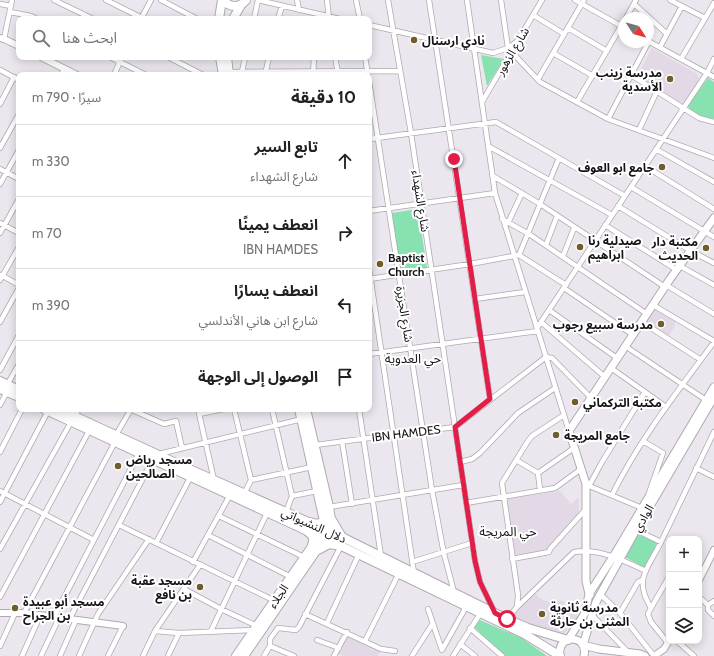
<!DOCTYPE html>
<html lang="ar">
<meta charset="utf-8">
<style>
:root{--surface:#fff;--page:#f6f6f6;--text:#202124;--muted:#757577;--line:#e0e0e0}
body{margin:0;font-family:Cabin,"Noto Sans Arabic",sans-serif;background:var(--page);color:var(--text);direction:rtl}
.controls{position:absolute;right:12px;bottom:12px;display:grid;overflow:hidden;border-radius:8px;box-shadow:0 2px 10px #0003}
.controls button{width:36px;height:36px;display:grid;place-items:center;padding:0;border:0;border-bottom:1px solid var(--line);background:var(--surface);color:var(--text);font:20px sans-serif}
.compass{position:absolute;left:618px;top:12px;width:36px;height:36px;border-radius:50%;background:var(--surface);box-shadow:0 2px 10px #0003;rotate:126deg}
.stop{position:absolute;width:12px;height:12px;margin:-9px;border:3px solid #e11d48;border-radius:50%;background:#fff}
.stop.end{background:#e11d48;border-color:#fff;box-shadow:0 1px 4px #0008}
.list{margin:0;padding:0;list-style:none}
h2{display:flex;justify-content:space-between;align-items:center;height:52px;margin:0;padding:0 16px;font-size:17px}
h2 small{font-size:13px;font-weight:400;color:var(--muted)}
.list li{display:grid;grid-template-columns:26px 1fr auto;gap:12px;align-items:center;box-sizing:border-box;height:72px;padding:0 16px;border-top:1px solid var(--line)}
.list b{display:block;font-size:15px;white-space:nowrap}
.list p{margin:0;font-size:13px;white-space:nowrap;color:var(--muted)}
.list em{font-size:13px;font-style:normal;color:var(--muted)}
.icon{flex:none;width:22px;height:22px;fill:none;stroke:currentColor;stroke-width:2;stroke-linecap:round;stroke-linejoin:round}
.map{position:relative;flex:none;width:714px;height:656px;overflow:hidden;direction:ltr}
.search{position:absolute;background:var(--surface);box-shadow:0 2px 10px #0003;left:16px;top:16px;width:356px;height:44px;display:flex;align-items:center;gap:10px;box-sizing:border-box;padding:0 14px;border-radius:8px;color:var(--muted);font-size:15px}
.panel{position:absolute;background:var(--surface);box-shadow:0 2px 10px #0003;left:16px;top:72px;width:356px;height:340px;border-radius:8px;direction:rtl}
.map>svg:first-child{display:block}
.built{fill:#e2d8e6}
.green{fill:#87e1b0}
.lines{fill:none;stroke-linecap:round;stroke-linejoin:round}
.minor-casing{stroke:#afaab1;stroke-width:6}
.tertiary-casing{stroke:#afaab1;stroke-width:8}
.secondary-casing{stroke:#afaab1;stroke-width:9}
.primary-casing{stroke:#afaab1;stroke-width:10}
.trunk-casing{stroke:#afaab1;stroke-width:10}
.minor{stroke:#fff;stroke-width:4.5}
.tertiary{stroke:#fff;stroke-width:6}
.secondary{stroke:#fff;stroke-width:7}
.primary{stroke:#fff;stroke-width:8}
.trunk{stroke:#fff;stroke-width:8}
.route{stroke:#e11d48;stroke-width:5}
.poi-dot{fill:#6f5d2b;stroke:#fff;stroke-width:1.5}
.labels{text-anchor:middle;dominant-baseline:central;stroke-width:4;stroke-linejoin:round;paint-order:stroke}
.poi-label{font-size:12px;font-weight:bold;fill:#151316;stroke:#fff;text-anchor:start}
.street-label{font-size:12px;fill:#151316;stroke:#fff}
.neighbourhood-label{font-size:13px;fill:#151316;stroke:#fff}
</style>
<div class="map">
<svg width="714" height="656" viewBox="0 0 714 656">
<rect width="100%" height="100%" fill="#ece6ee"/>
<path class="built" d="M652,48L697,74L699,82L685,104H683L637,76Z
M654,307L676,322L674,325L675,326L668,337L645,322Z
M560,491L571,504L579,497V513L548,548V551L515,555L506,499Z
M534,593L543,600L554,603L556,600L565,602L562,611L579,616L564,634L528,624L512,616Z
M348,635L380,651L378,656H344L339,654V651Z"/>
<path class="green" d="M481,55L504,59L487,86Z
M708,78L714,82V121L699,117L687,106Z
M418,209L427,268L400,273L392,213Z
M637,534L657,543L645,568L625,557Z
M480,620L523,639L547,656H504L474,627Z"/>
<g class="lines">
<defs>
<path id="minor" d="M54,0L93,19
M106,0L144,19
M161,0L197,19
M258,0L340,19
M297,0L299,10
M327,0L329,19
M356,0L360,19
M388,0L411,133L475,561L480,582L494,611
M429,0L490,399
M467,0L495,193L569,431
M501,0L508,48L540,82L608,119L714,158
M575,0L623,27
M670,0L705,18
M0,4L11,6
M634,4L667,34
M10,12L31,16L37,19
M533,15L564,34
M626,18L636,0
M141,19L151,0
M254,19L258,0
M278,19L282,6
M369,25L493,53L508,48L519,40
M568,28L607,51
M4,39L12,0
M648,41L714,77
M517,42L542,0
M660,47L682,6
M553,53L593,76
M110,57L146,75
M168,57L203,75
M335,57L338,73
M365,57L368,75
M681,59L714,3
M0,70L19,80
M229,72L400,71
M242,72L245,57
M61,75L64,69
M114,75L122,57
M265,75L269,57
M313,75L314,57
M631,75L699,118L714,122
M538,79L584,0
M369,81L432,490L444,554L454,592
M482,102L513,49
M577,102L624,21
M0,104L14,77
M608,119L649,41
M639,130L657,91
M369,139L496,122L625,196
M488,146L612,215
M0,148L19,114
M656,149L714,182
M645,166L714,209
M0,169L19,179
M493,176L540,204L665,287
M0,184L19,150
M631,187L714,237
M618,206L691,251L714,263
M369,211L495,193
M502,219L529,234L647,314
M0,223L19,233
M508,223L522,193
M605,225L677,270
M0,233L19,199
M546,245L557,216
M519,255L566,285
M563,256L574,228
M680,266L714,285
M369,268L414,573
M1,275L19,285
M369,279L470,264L519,255L559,158
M0,280L19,247
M666,285L714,314
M564,288L633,335
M475,299L525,292
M653,305L714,341
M549,310L617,358
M0,322L19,288
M541,322L605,377
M642,322L701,360
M537,328L707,73L714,59
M625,346L706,400
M369,354L538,331
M611,368L645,392
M0,370L19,335
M7,385L19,364
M0,405L7,392
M130,409L164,424L176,421L182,448
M198,409L214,480
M234,409L251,480L244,494
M272,409L292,496L286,512
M359,409L381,556
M199,414L224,409
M75,416L79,409
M116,435L131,409
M342,441L352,504
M643,441L663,453L649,493
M315,445L455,427L546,357L552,358L591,398
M0,452L22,409
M159,454L302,419
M516,460L538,473
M460,462L472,459L480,453L518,413L555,388
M696,468L714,477
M251,480L312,467
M587,485L642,508
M589,486L602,462L645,392L666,407
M540,490L538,473L574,448
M0,491L94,540
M612,495C639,440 678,391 714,342
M292,496L317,491
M0,502L48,411
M466,503L555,488L581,469
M329,507L463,485
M219,516L304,557
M119,525L275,601
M636,530L661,542L714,432
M208,535L291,577
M661,542C648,569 633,578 651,608L648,614L651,622L668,643
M156,543L191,476
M0,549L71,422
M512,559L549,552L550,549L585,510
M193,562L230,495
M412,562L472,543
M184,589L221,609L257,626
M600,594L620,613L654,656
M0,597L89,431
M699,597L708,605V610L714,616
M708,605L714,601
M517,607L518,595L502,483L528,441L532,436L564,415
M651,608L669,577
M428,609L442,650L466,607
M24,613L115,442
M620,613L638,582L642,580
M305,614L381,649L395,651
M592,615L628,652
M54,617L139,453
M507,619L517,607L574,552C599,548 623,560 646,571
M69,620L153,459
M327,623L359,554
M470,628L502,656
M155,631L179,633L253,630
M211,631L267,513
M317,640L339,648
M365,641L399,573
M677,641L694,656
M460,644L475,656
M0,646L15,613
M270,646L294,656
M22,656L40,616
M41,656L59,618
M60,656L76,620
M79,656L98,614L149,539
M108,656L123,626
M143,656L155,631L200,565
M168,656L179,633
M264,656L270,646V639L278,628L296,630L299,627L341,546
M334,656L347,632
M412,656L433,623
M453,656L480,614"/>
<path id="tertiary" d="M0,38L4,39L19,46
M41,57L77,75
M699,580L714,550
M0,613H24L123,626
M654,656L664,649L669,641"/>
<path id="secondary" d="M590,595L589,594L613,557L714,387
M568,640L585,613L589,594L586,581V484L569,431L670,279L714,218
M560,656C556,633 589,634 584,656
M645,656L640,654L599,649L583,645L596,602L636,530L714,397"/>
<path id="primary" d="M0,381L19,390
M0,389L19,397
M44,409L314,534
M59,409L178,464L342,537L507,619L528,628L568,640
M335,543L526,635L560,656"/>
<path id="trunk" d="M223,0C230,8 240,8 246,0
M219,19L222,0
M233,19L241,5
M220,57L223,75
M227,57L229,75
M332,520L342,537
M308,522L318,524L324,521
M307,531C312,535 315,538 312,545
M318,550L329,544L341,546
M236,656L324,529V521L299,409
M244,656L329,532L331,519L329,507L306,409"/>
</defs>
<use href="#minor" class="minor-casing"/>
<use href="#tertiary" class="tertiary-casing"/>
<use href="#secondary" class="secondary-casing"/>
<use href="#primary" class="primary-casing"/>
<use href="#trunk" class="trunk-casing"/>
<use href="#minor" class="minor"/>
<use href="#tertiary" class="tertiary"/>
<use href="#secondary" class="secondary"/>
<use href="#primary" class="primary"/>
<use href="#trunk" class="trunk"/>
</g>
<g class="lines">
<path class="route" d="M454,159L490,399L455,427L475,561L480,582L495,613L507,619"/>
</g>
<g class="poi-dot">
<circle cx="414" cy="40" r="4"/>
<circle cx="670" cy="79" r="4"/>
<circle cx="662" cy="167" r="4"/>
<circle cx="580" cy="247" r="4"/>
<circle cx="706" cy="248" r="4"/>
<circle cx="380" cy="264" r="4"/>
<circle cx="661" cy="324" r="4"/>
<circle cx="575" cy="402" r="4"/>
<circle cx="556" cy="435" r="4"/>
<circle cx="118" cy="466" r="4"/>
<circle cx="200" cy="587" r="4"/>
<circle cx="15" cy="608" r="4"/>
<circle cx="542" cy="614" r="4"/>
</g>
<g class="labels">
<g class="poi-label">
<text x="422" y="40">نادي ارسنال</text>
<text x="662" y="72" text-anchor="end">مدرسة زينب<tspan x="662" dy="14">الأسدية</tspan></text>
<text x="654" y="167" text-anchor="end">جامع ابو العوف</text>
<text x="588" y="240">صيدلية رنا<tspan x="588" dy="14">ابراهيم</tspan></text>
<text x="698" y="241" text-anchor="end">مكتبة دار<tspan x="698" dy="14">الحديث</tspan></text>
<text x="388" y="257">Baptist<tspan x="388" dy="14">Church</tspan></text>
<text x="653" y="324" text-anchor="end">مدرسة سبيع رجوب</text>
<text x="583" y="402">مكتبة التركماني</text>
<text x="564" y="435">جامع المريجة</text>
<text x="126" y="459">مسجد رياض<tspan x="126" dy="14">الصالحين</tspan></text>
<text x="192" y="580" text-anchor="end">مسجد عقبة<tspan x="192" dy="14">بن نافع</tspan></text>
<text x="23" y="601">مسجد أبو عبيدة<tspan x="23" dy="14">بن الجراح</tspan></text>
<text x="550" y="607">مدرسة ثانوية<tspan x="550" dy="14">المثنى بن حارثة</tspan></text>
</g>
<g class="street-label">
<text transform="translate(512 51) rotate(-59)">شارع الزهور</text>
<text transform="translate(421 201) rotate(81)">شارع الشهداء</text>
<text transform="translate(405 314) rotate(81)">شارع الجزيرة</text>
<text transform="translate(406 433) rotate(-7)">IBN HAMDES</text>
<text transform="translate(643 518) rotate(-60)">الوادي</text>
<text transform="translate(314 525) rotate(24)">دلال النشيواتي</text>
<text transform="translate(278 596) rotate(-56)">الجلاء</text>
</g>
<g class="neighbourhood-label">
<text x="413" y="358">حي العدوية</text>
<text x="508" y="531">حي المريجة</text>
</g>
</g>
</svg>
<div class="controls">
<button>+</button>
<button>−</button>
<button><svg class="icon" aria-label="layers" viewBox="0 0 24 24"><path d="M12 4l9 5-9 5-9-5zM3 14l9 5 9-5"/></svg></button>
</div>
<svg class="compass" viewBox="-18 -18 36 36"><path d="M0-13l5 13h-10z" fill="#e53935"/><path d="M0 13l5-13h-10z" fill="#757577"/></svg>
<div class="stop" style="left:507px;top:619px"></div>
<div class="stop end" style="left:454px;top:159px"></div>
<div class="search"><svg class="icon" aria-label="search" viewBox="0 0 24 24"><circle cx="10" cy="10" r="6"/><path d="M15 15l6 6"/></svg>ابحث هنا</div>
<section class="panel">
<h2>10 دقيقة<small>سيرًا · 790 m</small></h2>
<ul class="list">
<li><svg class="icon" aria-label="ahead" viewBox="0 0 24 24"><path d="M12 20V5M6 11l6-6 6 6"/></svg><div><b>تابع السير</b><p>شارع الشهداء</p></div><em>330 m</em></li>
<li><svg class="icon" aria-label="right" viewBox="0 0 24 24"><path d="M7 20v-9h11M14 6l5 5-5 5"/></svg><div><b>انعطف يمينًا</b><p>IBN HAMDES</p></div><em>70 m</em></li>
<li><svg class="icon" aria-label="left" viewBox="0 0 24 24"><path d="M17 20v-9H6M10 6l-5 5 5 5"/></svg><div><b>انعطف يسارًا</b><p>شارع ابن هاني الأندلسي</p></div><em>390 m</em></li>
<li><svg class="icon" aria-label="arrive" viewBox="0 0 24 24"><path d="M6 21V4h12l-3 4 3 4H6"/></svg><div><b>الوصول إلى الوجهة</b></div></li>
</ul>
</section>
</div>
